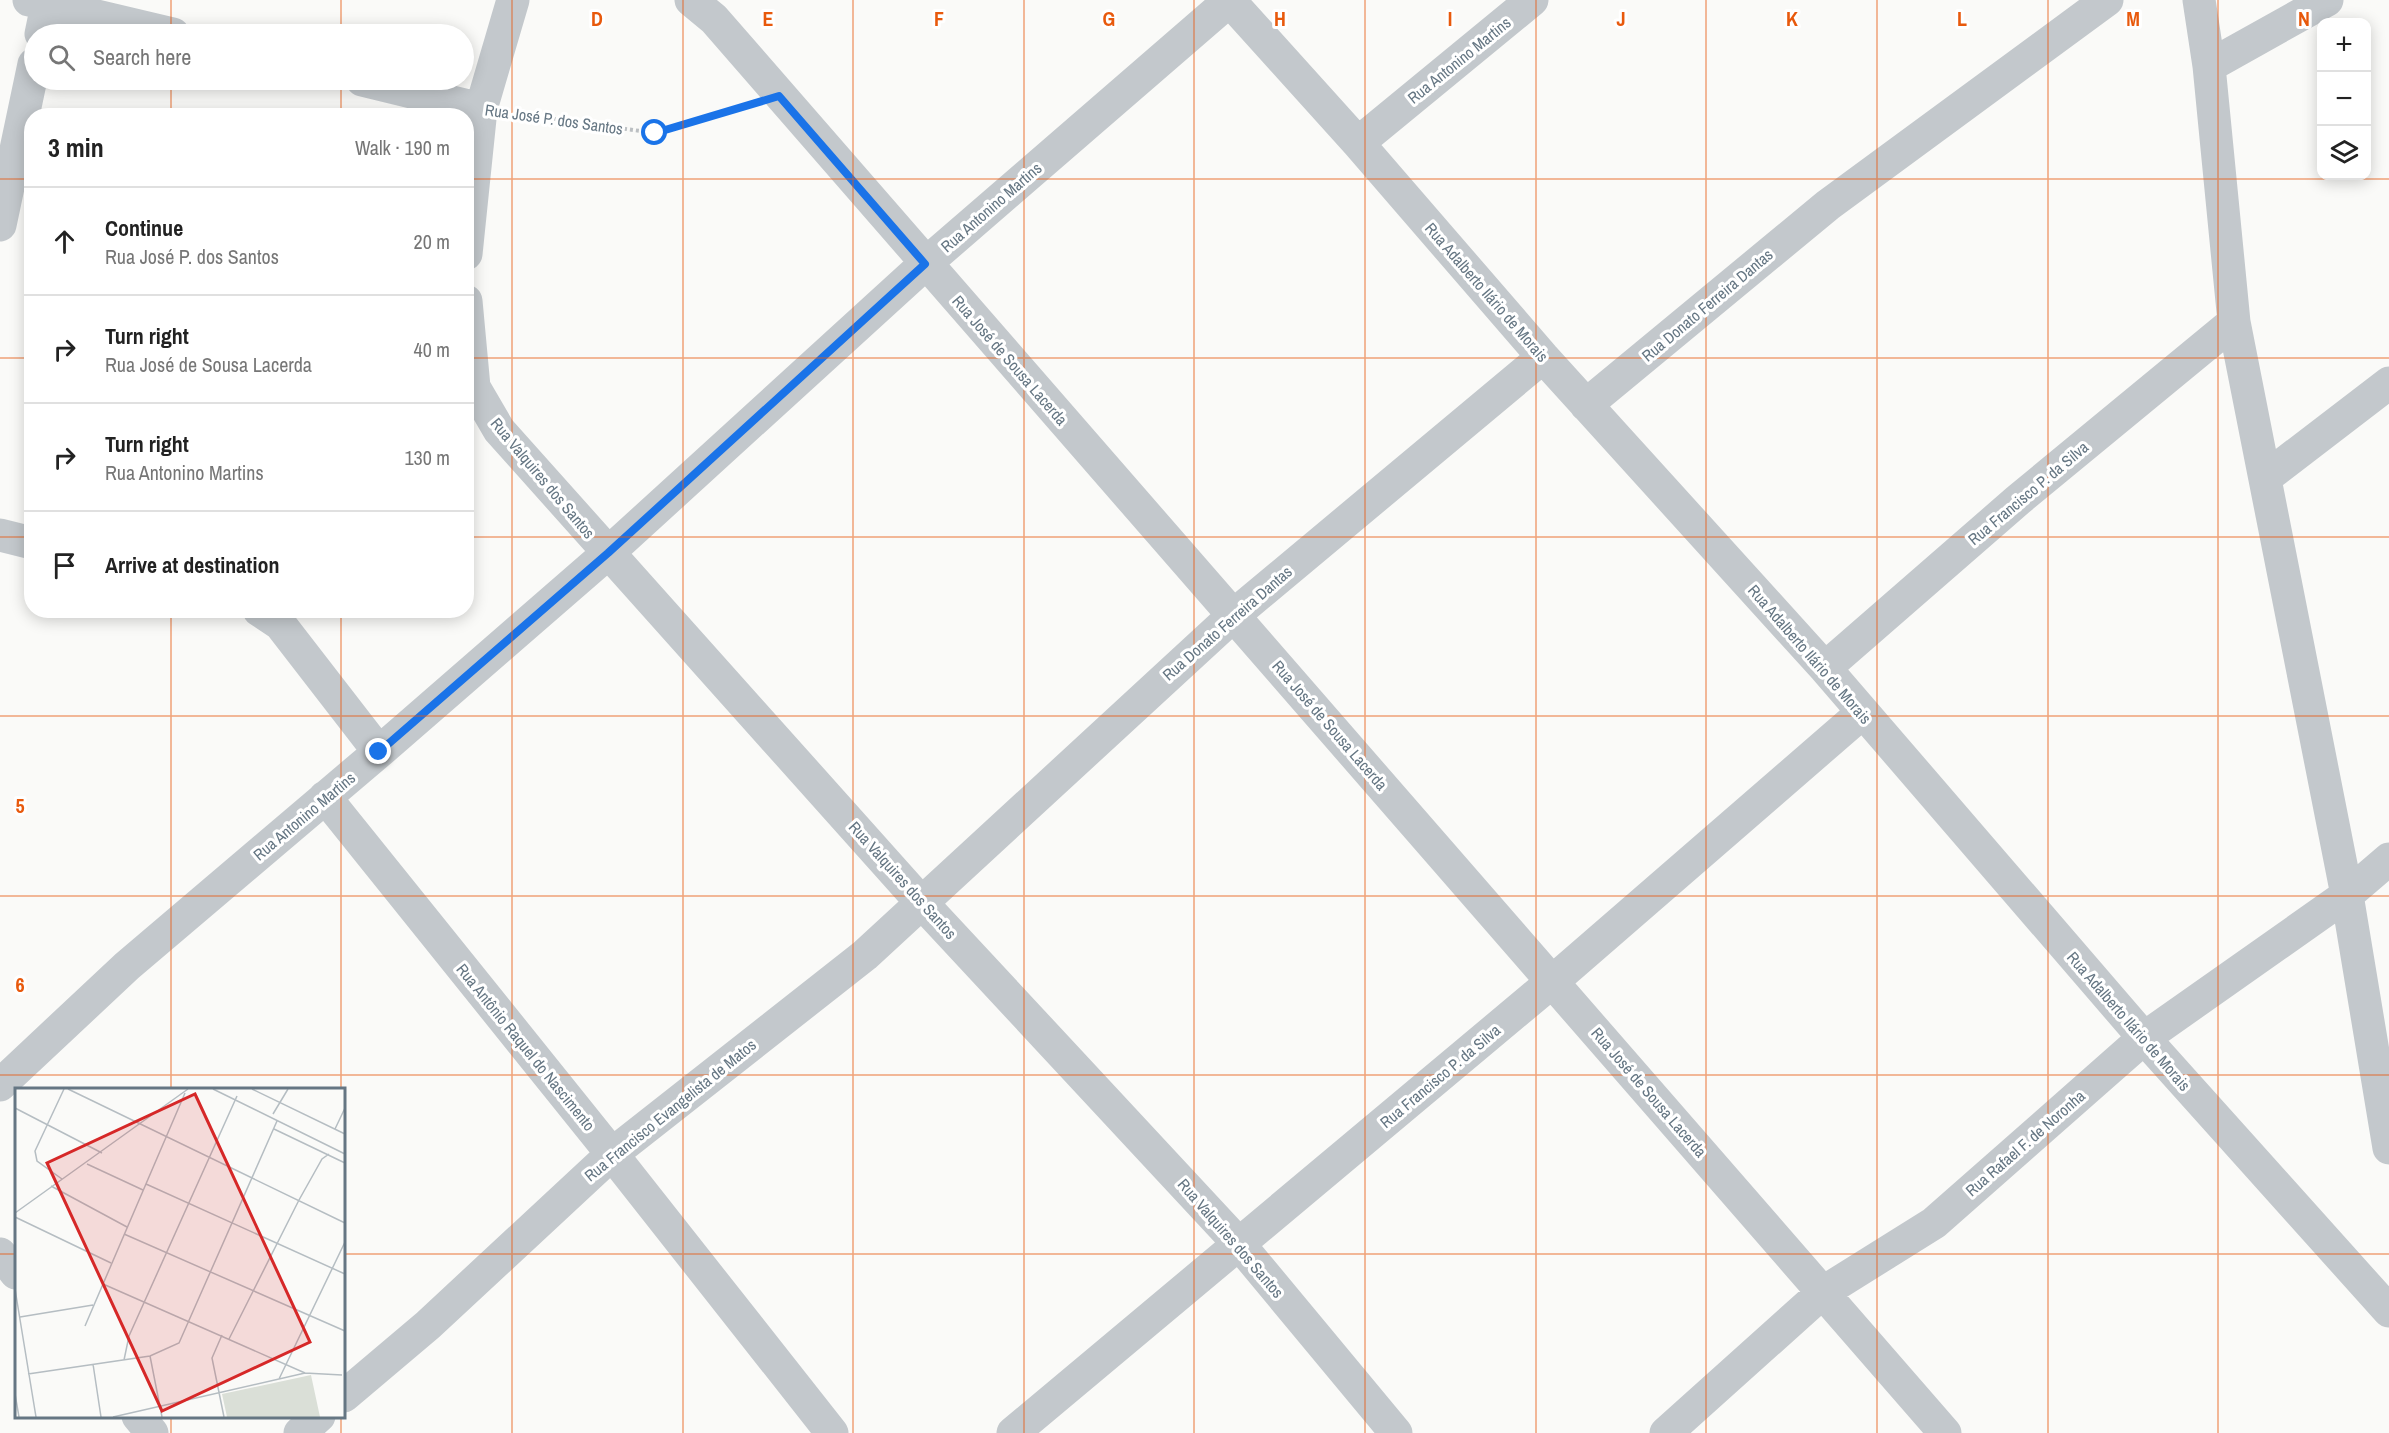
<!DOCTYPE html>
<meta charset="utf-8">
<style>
:root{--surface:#fff;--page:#f2f2f2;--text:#222;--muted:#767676;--line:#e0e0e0}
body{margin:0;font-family:"Archivo Narrow",sans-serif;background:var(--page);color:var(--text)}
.controls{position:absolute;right:18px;top:18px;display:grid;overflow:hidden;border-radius:12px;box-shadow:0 3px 15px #0003}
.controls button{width:54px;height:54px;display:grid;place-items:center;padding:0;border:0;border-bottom:2px solid var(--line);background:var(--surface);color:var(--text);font:30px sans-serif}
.stop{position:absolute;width:18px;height:18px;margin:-14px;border:4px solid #1a73e8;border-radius:50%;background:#fff}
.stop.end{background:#1a73e8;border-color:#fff;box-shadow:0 2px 6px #0008}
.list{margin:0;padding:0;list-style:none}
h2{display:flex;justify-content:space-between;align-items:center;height:78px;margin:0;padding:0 24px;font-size:26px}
h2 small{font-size:20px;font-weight:400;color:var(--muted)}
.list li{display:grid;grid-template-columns:39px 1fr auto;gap:18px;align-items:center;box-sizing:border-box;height:108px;padding:0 24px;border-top:2px solid var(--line)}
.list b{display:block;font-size:22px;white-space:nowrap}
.list p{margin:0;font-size:20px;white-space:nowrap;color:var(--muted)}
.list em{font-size:20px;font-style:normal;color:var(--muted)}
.icon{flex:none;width:33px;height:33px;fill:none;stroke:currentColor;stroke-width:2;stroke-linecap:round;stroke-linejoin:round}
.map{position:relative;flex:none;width:2389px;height:1433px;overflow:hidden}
.search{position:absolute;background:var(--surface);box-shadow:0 3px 15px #0003;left:24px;top:24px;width:450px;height:66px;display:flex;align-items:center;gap:15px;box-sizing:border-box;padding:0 21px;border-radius:33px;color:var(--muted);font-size:22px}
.panel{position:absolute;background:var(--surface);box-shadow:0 3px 15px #0003;left:24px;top:108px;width:450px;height:510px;border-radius:24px}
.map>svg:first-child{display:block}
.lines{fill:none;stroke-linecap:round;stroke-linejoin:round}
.path{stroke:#bbbfc2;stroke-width:4;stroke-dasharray:3 3;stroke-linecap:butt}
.minor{stroke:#c3c8cc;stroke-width:33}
.route{stroke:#1a73e8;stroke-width:8}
.grid{fill:none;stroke:#e8590c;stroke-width:1.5;stroke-opacity:0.55}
.labels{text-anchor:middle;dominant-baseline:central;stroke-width:6;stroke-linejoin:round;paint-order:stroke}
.street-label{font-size:16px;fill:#657683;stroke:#fff}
.inset-road{fill:none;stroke:#b5bdc2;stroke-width:1.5}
.view{fill:#d62828;fill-opacity:0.15;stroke:#d62828;stroke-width:3}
.inset-edge{fill:none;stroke:#657683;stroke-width:3}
.grid-label{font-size:20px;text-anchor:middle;font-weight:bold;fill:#e8590c;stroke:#fff;stroke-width:6;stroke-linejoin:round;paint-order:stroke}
</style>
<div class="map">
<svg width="2389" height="1433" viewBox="0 0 2389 1433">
<rect width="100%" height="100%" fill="#fafaf8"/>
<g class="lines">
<path class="path" d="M517,114L655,133L741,107"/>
<path class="minor" d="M29,0L173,34
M691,0L714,19L1945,1433
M1229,0L1358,143L1543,357L1825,668L2144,1038L2389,1311
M2199,0L2209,66L2234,322L2347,895L2389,1148
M41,34L48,0
M2209,66L2327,0
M362,80L481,109
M1358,143L1532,0
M0,225L34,64
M466,254L481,109L513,0
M466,301L474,387L499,430L921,902L1239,1244L1396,1433
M1586,405L1828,205L2107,0
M2265,478L2389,383
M0,535L32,543
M259,610L280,624L379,752
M1825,668L2018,500L2234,322
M325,797L612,1154L832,1433
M0,1085L127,966L379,752L608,553L925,264L1230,0
M0,1254L16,1273
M344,1396L428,1325L612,1154L865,955L1234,615L1543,357
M138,1416L152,1433
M300,1433L319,1416
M1013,1433L1553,981L1862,713
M1666,1433L1822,1293L1934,1223L2144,1038L2347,895L2389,859"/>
</g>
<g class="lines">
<path class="route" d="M379,752L608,553L925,264L779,96L655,133"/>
</g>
<path class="grid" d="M171,0V34M341,0V34M512,0V1433M683,0V1433M853,0V1433M1024,0V1433M1194,0V1433M1365,0V1433M1536,0V1433M1706,0V1433M1877,0V1433M2048,0V1433M2218,0V1433M171,80V116M341,80V116M0,179H32M466,179H2389M0,358H32M466,358H2389M0,537H32M466,537H2389M171,610V1090M341,610V1090M0,716H2389M0,896H2389M0,1075H2389M0,1254H16M344,1254H2389M171,1416V1433M341,1416V1433"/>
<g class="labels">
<g class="street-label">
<text transform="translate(1459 60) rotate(-39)">Rua Antonino Martins</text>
<text transform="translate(554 119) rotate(8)">Rua José P. dos Santos</text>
<text transform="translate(991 207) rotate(-41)">Rua Antonino Martins</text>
<text transform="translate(1487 292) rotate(49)">Rua Adalberto Ilário de Morais</text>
<text transform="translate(1707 305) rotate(-40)">Rua Donato Ferreira Dantas</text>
<text transform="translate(1010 360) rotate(49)">Rua José de Sousa Lacerda</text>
<text transform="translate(543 478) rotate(50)">Rua Valquires dos Santos</text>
<text transform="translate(2028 493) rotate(-40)">Rua Francisco P. da Silva</text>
<text transform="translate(1227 623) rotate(-41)">Rua Donato Ferreira Dantas</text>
<text transform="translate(1810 654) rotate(49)">Rua Adalberto Ilário de Morais</text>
<text transform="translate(1330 725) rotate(49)">Rua José de Sousa Lacerda</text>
<text transform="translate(304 816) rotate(-40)">Rua Antonino Martins</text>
<text transform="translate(903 880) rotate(48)">Rua Valquires dos Santos</text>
<text transform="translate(2129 1021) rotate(49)">Rua Adalberto Ilário de Morais</text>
<text transform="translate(526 1047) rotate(51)">Rua Antônio Raquel do Nascimento</text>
<text transform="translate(1440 1076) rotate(-40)">Rua Francisco P. da Silva</text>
<text transform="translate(1649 1092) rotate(49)">Rua José de Sousa Lacerda</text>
<text transform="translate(670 1110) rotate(-39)">Rua Francisco Evangelista de Matos</text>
<text transform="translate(2025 1143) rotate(-41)">Rua Rafael F. de Noronha</text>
<text transform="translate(1231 1238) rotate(49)">Rua Valquires dos Santos</text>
</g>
</g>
<g transform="translate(15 1088)">
<rect width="330" height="330" fill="#fafaf8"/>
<path d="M296,287L305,329H212L207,306Z" fill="#dadfd7"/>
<path class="inset-road" d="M53,1L330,135M198,1L330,66M237,1L330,46M0,20L87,65M258,26L273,1M259,41L330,75M320,41L330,20M72,76L128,102M47,91L22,73L20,63L49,1M131,96L330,186M36,98L112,139M0,125L173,1M0,129L96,175M109,146L330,243M88,196L290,285M0,201L21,329M5,229L78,217M70,238L170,5M207,247L197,270L209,329M214,251L284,112L307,71L314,66M135,268L147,329M109,272L114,248L222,8M78,276L86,329M13,286L135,268L164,255L262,33M264,291L330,154M0,306L4,329M98,329L290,285L327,287"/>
<path class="view" d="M180,6L295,254L147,323L32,75Z"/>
<rect width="330" height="330" class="inset-edge"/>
</g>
<g class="grid-label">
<text x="597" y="26">D</text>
<text x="768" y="26">E</text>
<text x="939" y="26">F</text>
<text x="1109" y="26">G</text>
<text x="1280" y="26">H</text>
<text x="1450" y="26">I</text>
<text x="1621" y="26">J</text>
<text x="1792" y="26">K</text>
<text x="1962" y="26">L</text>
<text x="2133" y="26">M</text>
<text x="2304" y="26">N</text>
<text x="20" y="813">5</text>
<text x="20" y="992">6</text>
</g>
</svg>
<div class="controls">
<button>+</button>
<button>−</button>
<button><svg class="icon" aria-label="layers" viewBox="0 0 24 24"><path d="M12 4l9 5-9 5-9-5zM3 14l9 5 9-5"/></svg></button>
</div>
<div class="stop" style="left:655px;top:133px"></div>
<div class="stop end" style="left:379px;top:752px"></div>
<div class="search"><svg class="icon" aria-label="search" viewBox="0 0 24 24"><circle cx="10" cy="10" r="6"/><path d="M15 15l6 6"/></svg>Search here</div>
<section class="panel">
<h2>3 min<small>Walk · 190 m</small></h2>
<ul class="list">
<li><svg class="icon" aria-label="ahead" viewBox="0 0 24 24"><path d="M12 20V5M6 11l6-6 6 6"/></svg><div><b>Continue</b><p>Rua José P. dos Santos</p></div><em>20 m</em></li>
<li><svg class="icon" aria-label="right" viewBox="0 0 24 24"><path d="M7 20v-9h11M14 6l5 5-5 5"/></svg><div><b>Turn right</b><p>Rua José de Sousa Lacerda</p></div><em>40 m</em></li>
<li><svg class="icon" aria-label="right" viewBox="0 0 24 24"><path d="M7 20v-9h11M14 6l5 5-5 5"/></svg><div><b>Turn right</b><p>Rua Antonino Martins</p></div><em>130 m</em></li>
<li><svg class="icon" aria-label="arrive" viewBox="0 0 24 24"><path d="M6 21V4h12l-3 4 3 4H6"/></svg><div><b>Arrive at destination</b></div></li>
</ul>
</section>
</div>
